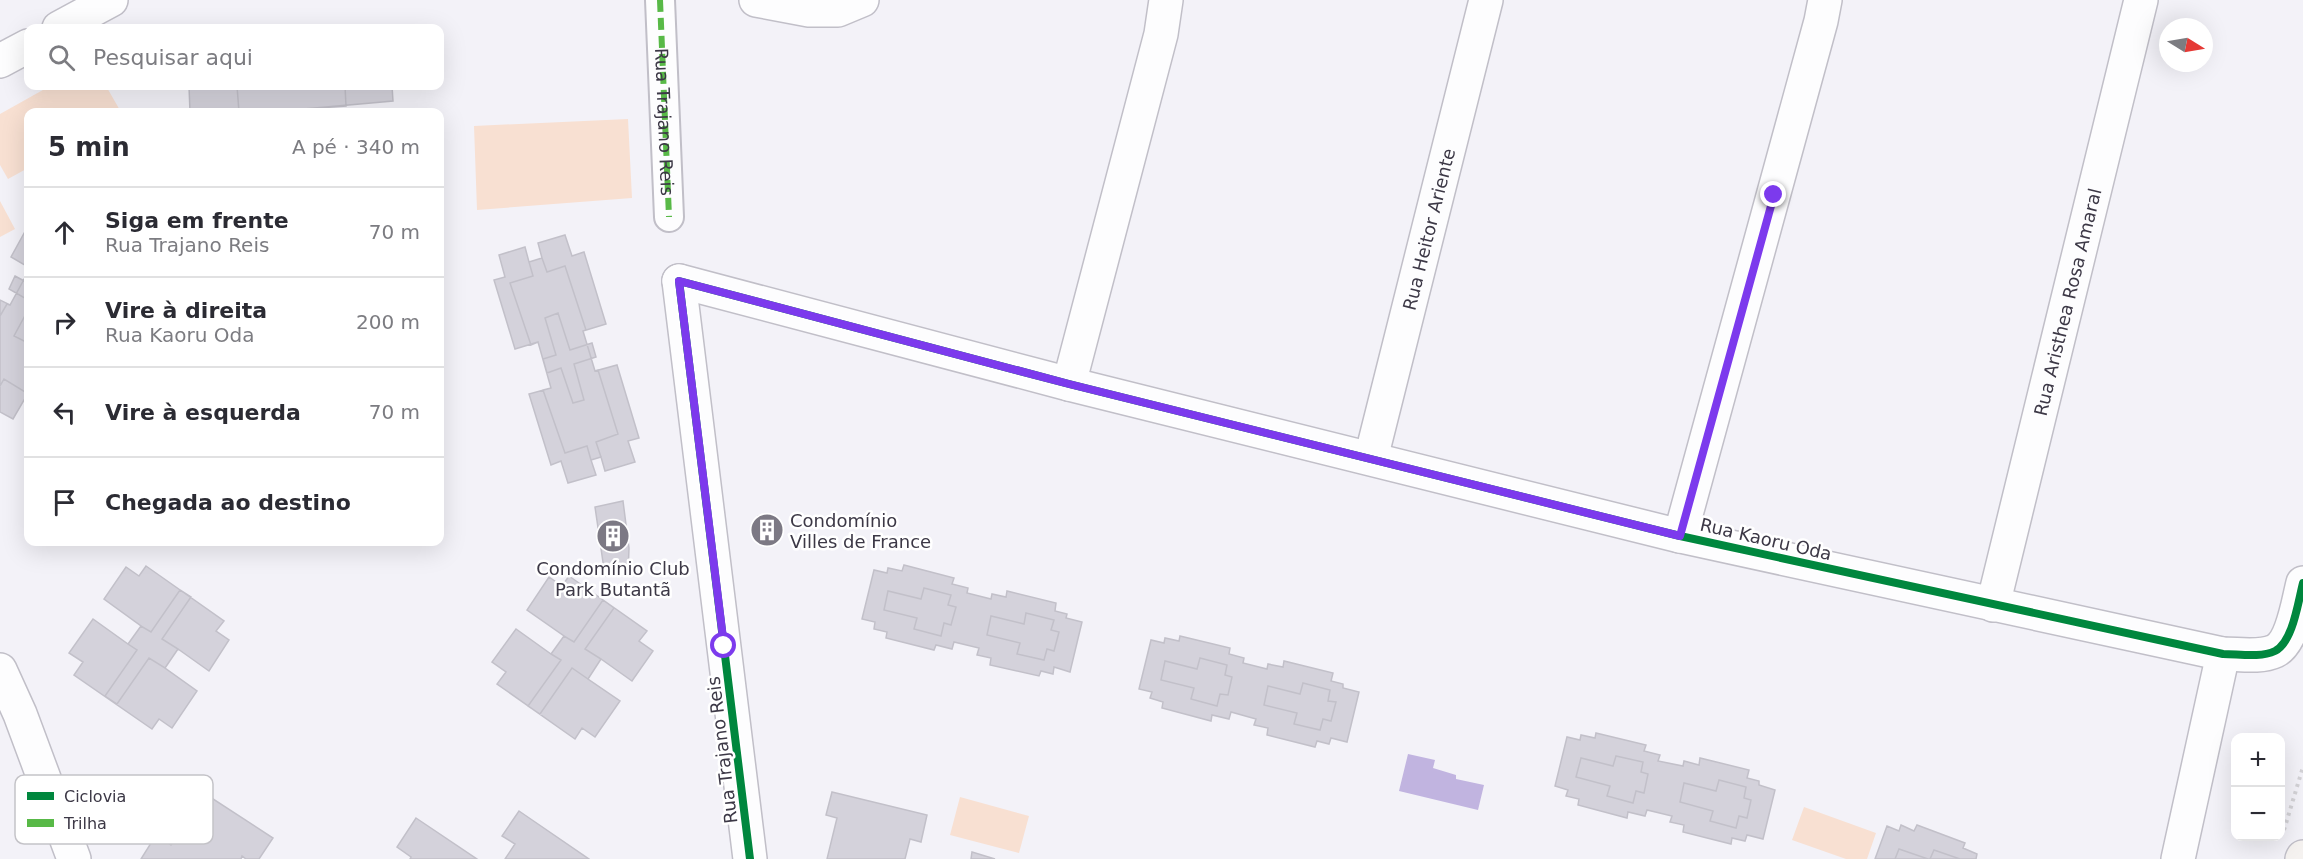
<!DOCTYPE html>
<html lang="pt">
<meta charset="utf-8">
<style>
:root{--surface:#fff;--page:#f2f2f3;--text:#2b2b33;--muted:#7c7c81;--line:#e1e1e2}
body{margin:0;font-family:"DejaVu Sans",sans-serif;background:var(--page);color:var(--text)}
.controls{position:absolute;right:18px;bottom:18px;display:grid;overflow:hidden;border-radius:12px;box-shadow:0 6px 24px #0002}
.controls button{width:54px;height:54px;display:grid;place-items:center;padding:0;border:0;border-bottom:2px solid var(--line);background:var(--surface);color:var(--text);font:30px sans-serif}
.compass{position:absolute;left:2159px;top:18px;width:54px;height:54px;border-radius:50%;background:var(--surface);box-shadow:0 6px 24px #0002;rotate:101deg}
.stop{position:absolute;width:18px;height:18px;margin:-14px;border:4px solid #7c3aed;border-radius:50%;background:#fff}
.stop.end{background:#7c3aed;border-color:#fff;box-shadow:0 2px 6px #0008}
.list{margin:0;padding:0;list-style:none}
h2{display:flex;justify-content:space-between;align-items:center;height:78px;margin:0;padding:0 24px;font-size:26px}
h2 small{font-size:20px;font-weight:400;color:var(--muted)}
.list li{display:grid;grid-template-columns:39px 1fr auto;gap:18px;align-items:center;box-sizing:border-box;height:90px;padding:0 24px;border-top:2px solid var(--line)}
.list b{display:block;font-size:22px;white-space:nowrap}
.list p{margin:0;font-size:20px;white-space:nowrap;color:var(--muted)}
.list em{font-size:20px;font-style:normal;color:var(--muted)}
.icon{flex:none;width:33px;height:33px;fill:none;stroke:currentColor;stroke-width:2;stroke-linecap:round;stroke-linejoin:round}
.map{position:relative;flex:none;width:2303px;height:859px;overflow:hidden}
.search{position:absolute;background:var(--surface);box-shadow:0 6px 24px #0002;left:24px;top:24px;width:420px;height:66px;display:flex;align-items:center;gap:15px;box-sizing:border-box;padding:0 21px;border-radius:12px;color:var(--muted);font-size:22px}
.panel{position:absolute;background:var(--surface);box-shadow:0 6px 24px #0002;left:24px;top:108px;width:420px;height:438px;border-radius:12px}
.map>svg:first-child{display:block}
.green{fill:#f8e0d2}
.water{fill:#c1b4e0}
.building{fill:#d4d2db;stroke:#c2c0c9;stroke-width:1.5}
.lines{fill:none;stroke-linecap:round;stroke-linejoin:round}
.pedestrian-casing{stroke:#c1bfc8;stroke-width:32}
.minor-casing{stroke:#c1bfc8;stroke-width:36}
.tertiary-casing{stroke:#c1bfc8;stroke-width:36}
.secondary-casing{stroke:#c1bfc8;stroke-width:36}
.path{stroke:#d3d2d6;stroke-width:4;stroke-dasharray:3 4.5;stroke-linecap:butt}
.pedestrian{stroke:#fdfdfe;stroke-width:28}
.minor{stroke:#fdfdfe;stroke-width:33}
.tertiary{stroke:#fdfdfe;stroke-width:33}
.secondary{stroke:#f5f2f0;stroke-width:33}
.quiet{stroke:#58b947;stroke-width:6;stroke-dasharray:12 6;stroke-linecap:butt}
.cycleway-casing{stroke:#fff;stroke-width:11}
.cycleway{stroke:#00873e;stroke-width:8}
.route{stroke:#7c3aed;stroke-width:8}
.labels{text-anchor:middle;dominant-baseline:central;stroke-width:5;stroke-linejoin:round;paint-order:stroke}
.street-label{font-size:18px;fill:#3c3846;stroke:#fff}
.poi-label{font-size:18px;fill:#3c3846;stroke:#fff;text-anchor:start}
.key{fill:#fff;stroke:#c4c3c8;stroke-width:1.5}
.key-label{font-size:16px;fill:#3c3846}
</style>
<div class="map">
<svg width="2303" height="859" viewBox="0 0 2303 859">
<rect width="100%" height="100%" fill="#f3f2f8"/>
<path class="green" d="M50,86H106L121,112H28V168L8,179L0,165V114Z
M628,119L632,198L477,210L474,126Z
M0,201L15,229L0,237Z
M960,797L1029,816L1019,853L950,835Z
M1804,807L1876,833L1867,859H1846L1792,840Z"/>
<path class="water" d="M1408,754L1435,760L1433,768L1456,775V779L1484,785L1478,810L1399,791Z"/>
<path class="building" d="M189,86H392L393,101L304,109V112H257V110L190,112Z
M237,86H345L346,106L304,109V112H257V110L239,112Z
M28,226V267L11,257Z
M565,235L572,256L584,252L606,324L583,331L595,371L617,365L639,438L628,441L635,462L605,471L601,457L591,460L596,475L568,483L561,461L551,465L529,394L551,388L538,342L515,349L494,280L505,277L499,255L525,247L529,262L542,258L538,243Z
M542,258L547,272L565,266L586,330L583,331L595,371L598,370L618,434L596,442L601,457L591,460L587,446L565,453L543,390L551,388L538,342L531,345L510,283L533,276L529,262Z
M28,272V402L24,400L13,419L0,412V300L10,305Z
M28,272V385L25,392L4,379L0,386V316L7,304L10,305Z
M15,276L28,283V300L9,289Z
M28,310V338L26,342L14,336Z
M558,313L570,350L592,343L596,357L574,364L584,400L573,403L561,368L547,373L543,359L556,355L545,318Z
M623,501L629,548L628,575L605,576L595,507Z
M775,522L776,537L759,539L757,524Z
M904,565L954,578L952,584L968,588L967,593L991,599L992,594L1006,597L1007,591L1056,603L1055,611L1067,614L1066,618L1082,622L1070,672L1054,667L1053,674L1041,671L1039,676L990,665L991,658L977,655L979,648L954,642L952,649L936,645L934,650L886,638L887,632L874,629L875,622L862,619L874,570L887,573L888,568L902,571Z
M146,566L224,621L216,631L229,640L209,671L178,649L165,668L197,691L172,728L159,719L152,729L74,675L83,662L69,653L93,619L128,644L141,626L104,599L126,567L139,576Z
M569,576L647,631L639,641L653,651L632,681L601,659L588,679L620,701L595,737L582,728L575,739L497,684L506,672L492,662L516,629L551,654L564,636L527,610L549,577L562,586Z
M924,588L951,595L948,605L956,607L951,625L944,623L941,636L914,629L917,618L884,610L888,591L921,599Z
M180,590L191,597L162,639L178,649L165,668L149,658L117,704L105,696L137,650L128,644L141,626L151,632Z
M603,600L614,608L585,649L601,659L588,679L572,668L540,714L528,706L561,660L551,654L564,636L574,642Z
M1026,613L1054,620L1051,630L1059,632L1054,651L1047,649L1044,660L1017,654L1020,643L987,635L991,616L1024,624Z
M1180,636L1230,648L1229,654L1244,658L1243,663L1267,669L1268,664L1283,667L1284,661L1333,673L1331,681L1343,684V688L1359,692L1347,742L1331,738L1329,744L1317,741L1315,747L1267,735L1268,728L1254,725L1256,719L1231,712L1229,719L1212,715L1211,721L1162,708L1163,702L1150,698L1152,692L1139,689L1151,640L1164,643L1165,638L1179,641Z
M1200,658L1227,665L1225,675L1232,677L1228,695L1220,694L1217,706L1191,699L1194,688L1161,680L1165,661L1197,669Z
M1303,683L1330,690L1328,701L1336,702L1331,721L1323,719L1320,730L1294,724L1297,713L1264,705L1268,686L1300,694Z
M1596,733L1646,745L1644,751L1660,755L1658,761L1683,766L1684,761L1699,765L1700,758L1749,770L1747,778L1759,781V785L1775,790L1763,839L1747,835L1745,841L1732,838L1731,844L1683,832L1684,825L1670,822L1672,816L1647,810L1645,816L1628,812L1627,818L1578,805L1579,799L1566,796L1568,790L1555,786L1567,737L1580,740L1581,735L1595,738Z
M1616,756L1643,762L1641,772L1648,774L1644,793L1636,791L1633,803L1607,796L1610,786L1576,777L1581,758L1613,766Z
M1719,780L1746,787L1744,798L1751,800L1747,818L1739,816L1736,828L1710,821L1713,811L1680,802L1684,783L1716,791Z
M190,784L273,838L259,859H246L242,856L241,859H141L156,835L171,845L187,820L172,810Z
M832,792L927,815L921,842L910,839L905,859H827L837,818L826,815Z
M519,811L589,859H505L515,844L502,836Z
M416,818L477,859H410L411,857L397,847Z
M1901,825L1914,831L1917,825L1965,843L1963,848L1977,854L1976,859H1875L1887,826L1899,831Z
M1899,849L1928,859H1895Z
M1934,850L1960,859H1930Z
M972,852L995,859H971Z"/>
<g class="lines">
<defs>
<g id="pedestrian">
<path id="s1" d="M660,0L669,217"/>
</g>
<g id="minor">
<path d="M756,0L809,10H838L862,0"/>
<path d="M59,28L111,0"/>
<path d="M0,61L28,46"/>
<path d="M679,281L1069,384L1680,536L2223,654C2239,654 2260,658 2275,651C2293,642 2298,602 2303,583"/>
<path d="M1069,384L1161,34L1166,0"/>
<path id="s2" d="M1371,458L1486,0"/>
<path d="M1680,536L1821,21L1825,0"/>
<path id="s3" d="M1993,605L2141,0"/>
<path d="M0,670L20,714L74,859"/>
<path d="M2178,859L2223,654"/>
</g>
<path id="tertiary" d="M679,281L750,859"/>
<path id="secondary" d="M2302,859L2303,857"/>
</defs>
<use href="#pedestrian" class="pedestrian-casing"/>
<use href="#minor" class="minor-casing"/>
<use href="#tertiary" class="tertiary-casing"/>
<use href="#secondary" class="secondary-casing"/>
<path class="path" d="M2284,830L2303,767"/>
<use href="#pedestrian" class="pedestrian"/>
<use href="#minor" class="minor"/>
<use href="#tertiary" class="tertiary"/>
<use href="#secondary" class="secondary"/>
<path class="quiet" d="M660,0L669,217"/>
<defs>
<path id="cycleway" d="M750,859L679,281L1069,384L1680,536L2223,654C2239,654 2260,658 2275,651C2293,642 2298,602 2303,583"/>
</defs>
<use href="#cycleway" class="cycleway-casing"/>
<use href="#cycleway" class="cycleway"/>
</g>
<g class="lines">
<path class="route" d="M724,646L679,281L1069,384L1680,536L1774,195"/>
</g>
<defs>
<symbol id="building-disc" viewBox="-11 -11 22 22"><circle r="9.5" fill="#7c7984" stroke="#fff"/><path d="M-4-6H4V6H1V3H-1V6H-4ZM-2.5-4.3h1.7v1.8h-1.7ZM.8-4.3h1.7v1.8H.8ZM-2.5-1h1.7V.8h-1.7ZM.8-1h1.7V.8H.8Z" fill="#fff"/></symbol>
</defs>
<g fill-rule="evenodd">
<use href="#building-disc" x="748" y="511" width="38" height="38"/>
<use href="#building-disc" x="594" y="517" width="38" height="38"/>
</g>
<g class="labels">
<g class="street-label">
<text stroke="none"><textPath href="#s1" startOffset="122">Rua Trajano Reis</textPath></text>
<text stroke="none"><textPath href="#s2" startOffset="236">Rua Heitor Ariente</textPath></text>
<text stroke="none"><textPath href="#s3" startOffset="312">Rua Aristhea Rosa Amaral</textPath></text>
<text transform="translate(1766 539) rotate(13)">Rua Kaoru Oda</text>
<text transform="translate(722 750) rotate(-97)">Rua Trajano Reis</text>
</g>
<g class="poi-label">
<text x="790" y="520">Condomínio<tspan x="790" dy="21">Villes de France</tspan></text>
<text x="613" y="568" text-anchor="middle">Condomínio Club<tspan x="613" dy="21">Park Butantã</tspan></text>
</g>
</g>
<rect x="15" y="775" width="198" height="69" rx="9" class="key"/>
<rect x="27" y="792" width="27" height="8" fill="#00873e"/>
<rect x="27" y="819" width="27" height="8" fill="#58b947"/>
<g class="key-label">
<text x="64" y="802">Ciclovia</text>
<text x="64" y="829">Trilha</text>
</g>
</svg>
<div class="controls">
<button>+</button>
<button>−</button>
</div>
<svg class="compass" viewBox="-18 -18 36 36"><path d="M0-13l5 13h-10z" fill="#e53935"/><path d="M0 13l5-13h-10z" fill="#7c7c81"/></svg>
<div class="stop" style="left:724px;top:646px"></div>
<div class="stop end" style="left:1774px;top:195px"></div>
<div class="search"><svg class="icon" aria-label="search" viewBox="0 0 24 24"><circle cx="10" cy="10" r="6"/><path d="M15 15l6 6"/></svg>Pesquisar aqui</div>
<section class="panel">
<h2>5 min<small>A pé · 340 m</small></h2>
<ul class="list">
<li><svg class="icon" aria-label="ahead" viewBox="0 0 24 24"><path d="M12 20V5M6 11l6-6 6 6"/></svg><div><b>Siga em frente</b><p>Rua Trajano Reis</p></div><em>70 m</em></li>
<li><svg class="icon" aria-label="right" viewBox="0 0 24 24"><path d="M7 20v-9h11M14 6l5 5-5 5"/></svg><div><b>Vire à direita</b><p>Rua Kaoru Oda</p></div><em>200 m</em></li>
<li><svg class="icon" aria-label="left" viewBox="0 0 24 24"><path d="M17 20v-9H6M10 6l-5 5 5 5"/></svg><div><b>Vire à esquerda</b></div><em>70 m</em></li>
<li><svg class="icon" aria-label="arrive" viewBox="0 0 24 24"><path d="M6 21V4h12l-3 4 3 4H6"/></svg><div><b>Chegada ao destino</b></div></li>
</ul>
</section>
</div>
